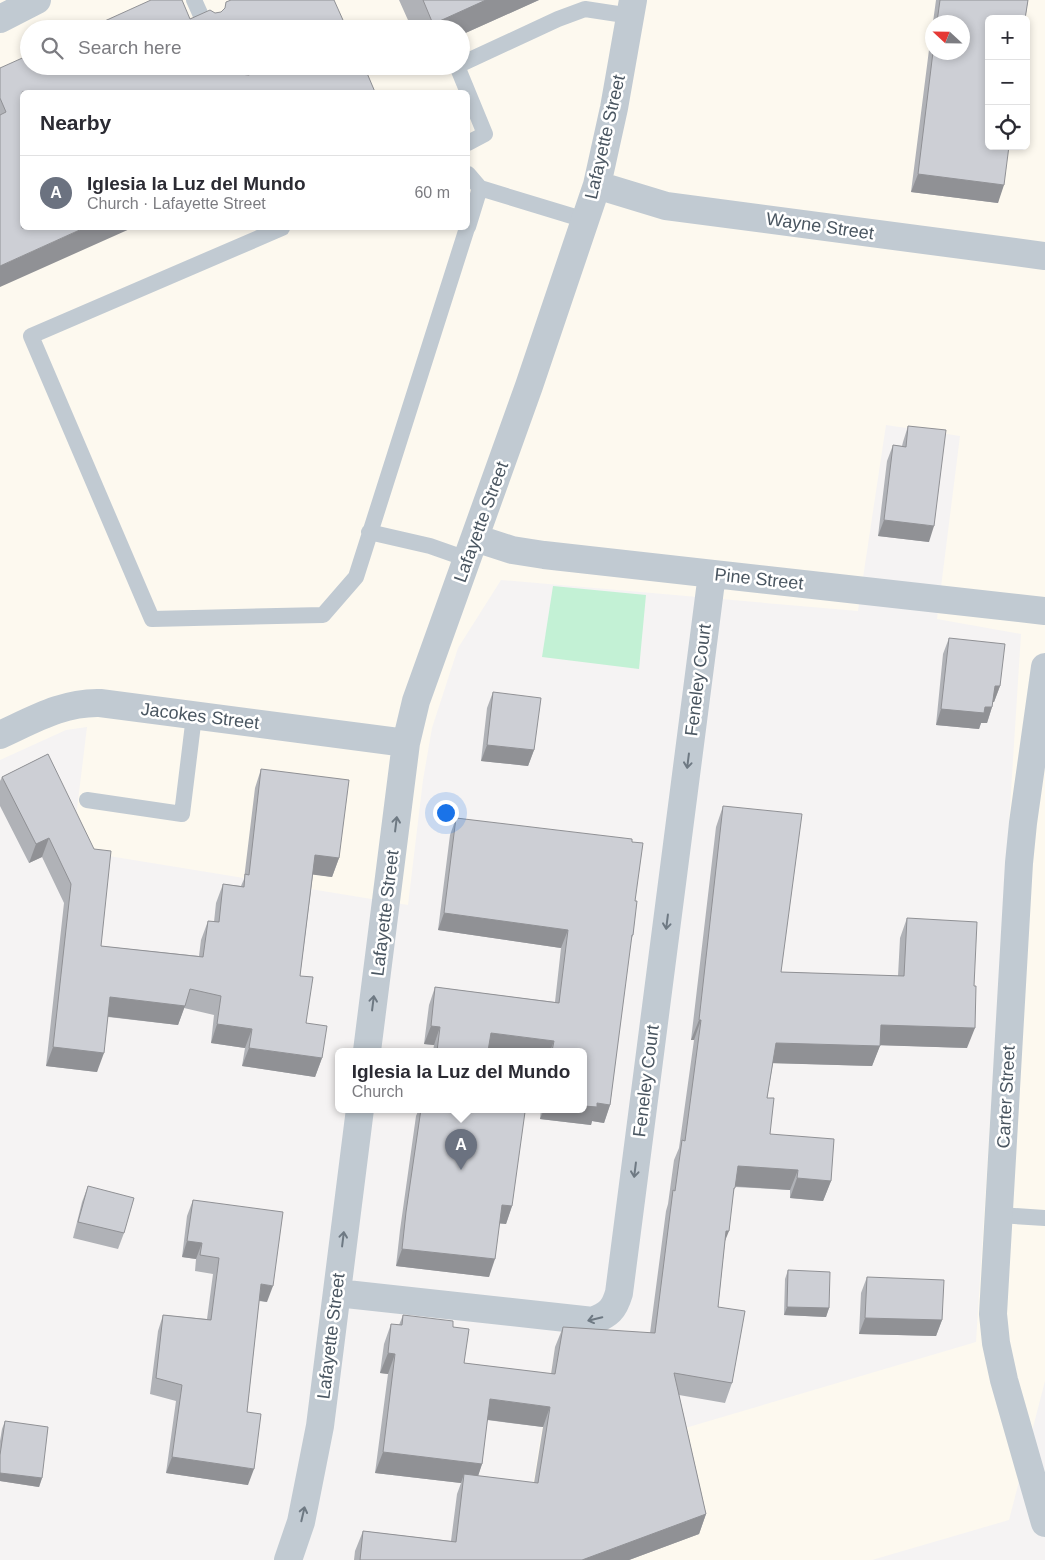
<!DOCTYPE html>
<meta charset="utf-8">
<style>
:root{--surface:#fff;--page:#f7f7f7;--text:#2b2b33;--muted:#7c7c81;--line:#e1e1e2;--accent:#1a73e8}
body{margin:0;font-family:Helvetica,sans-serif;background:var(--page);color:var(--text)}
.controls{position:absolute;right:15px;top:15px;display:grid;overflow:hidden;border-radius:8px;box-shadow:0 2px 8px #0003}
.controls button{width:45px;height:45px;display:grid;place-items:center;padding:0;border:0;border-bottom:1px solid var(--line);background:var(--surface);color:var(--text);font:25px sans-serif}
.compass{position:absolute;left:925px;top:15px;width:45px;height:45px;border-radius:50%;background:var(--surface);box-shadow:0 2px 8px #0003;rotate:292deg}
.you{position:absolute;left:445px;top:812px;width:18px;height:18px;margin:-12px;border:4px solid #fff;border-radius:50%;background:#1a73e8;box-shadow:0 0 0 8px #1a73e833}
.badge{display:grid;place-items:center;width:32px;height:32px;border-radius:50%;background:var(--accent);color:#fff;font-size:16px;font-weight:700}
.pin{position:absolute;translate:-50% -41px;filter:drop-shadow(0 1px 2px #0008)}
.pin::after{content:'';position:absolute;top:26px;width:18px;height:15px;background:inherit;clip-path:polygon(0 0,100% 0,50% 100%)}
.popup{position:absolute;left:335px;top:1048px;width:252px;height:65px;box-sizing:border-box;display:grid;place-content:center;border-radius:8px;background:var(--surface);filter:drop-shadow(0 1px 4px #0005);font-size:16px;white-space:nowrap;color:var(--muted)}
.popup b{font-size:19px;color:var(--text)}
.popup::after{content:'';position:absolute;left:50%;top:100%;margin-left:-10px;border:10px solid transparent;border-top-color:var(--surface)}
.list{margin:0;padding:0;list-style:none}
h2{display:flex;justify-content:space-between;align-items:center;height:65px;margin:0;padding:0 20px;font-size:21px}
h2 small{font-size:16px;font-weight:400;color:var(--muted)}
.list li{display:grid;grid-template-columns:32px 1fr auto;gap:15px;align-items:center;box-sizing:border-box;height:75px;padding:0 20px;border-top:1px solid var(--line)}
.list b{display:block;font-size:19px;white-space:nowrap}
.list p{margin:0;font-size:16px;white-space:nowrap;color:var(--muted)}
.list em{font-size:16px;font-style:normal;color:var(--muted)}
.icon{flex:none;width:28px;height:28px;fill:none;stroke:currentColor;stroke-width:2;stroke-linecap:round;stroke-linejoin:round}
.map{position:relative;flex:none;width:1045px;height:1560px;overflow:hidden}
.search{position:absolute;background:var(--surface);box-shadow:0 2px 8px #0003;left:20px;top:20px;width:450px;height:55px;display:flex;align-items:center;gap:12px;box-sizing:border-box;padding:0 18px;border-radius:28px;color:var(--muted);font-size:19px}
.panel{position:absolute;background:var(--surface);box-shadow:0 2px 8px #0003;left:20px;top:90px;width:450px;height:140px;border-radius:8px}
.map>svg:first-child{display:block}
.commercial{fill:#fdf9ef;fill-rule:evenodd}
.green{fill:#c3f1d5}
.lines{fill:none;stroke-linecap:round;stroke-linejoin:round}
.service{stroke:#c1cad2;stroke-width:16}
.minor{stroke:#c1cad2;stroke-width:28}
.tertiary{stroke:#c1cad2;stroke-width:28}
.wall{fill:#b0b2b7;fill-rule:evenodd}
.shaded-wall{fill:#909195}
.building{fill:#cdcfd5;stroke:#909195}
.oneway{stroke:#6e7983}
.labels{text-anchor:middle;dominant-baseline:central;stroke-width:5;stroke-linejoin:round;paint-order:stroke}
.street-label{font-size:18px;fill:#4a5661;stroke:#fff}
</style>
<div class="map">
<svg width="1045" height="1560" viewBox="0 0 1045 1560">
<rect width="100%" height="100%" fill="#f5f3f3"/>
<path class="commercial" d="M0,0H1045V1381L1009,1520L872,1560H472L521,1558L555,1347L675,1431L976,1342L1021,634L937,619L960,436L886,425L858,611L501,580L458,648L432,728L423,780L408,905L72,850L87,727L66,730L0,760ZM989,19H1026V146H989ZM932,22H962V52H932ZM29,29H461V66H29ZM22,92H468V228H22Z"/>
<path class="green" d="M553,586L646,595L639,669L542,657Z"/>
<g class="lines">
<path class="service" d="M194,0L207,29
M461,64L558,19L585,9L631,16
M457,66L485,134L468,143
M468,174L480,188L468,227
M480,188L585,220
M282,228L31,336L152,619L323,615L356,577L467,228
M369,532L430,546L467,559
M87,800L182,814L194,716
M999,1215L1045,1218"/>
<path class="minor" d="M597,185L666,206L1045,256
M475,538L512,550L544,555L1045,611
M1045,667L1023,823L1019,863L993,1314L996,1343L1004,1380L1045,1523
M0,735C33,720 63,702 100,703L406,743
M367,1051L406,743L416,701L529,386L597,185L614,108L633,0
M337,1293L593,1321C609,1314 614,1310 619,1293L712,574
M288,1560L301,1522L320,1426L360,1109"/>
<path class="tertiary" d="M0,19L37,0"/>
</g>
<path class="wall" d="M399,0H539L461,35V29H412Z
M936,0H1028L998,203L911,192L932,26V52H962V22H933Z
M235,66H364L22,92L0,287V68Z
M908,426L929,542L878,536L887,461L893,445L902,446L903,442Z
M949,638L1000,686L994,702H993L992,707L987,723H981L979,729L936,725L943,654Z
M493,692L534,750L528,766L481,761L487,708Z
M48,754L101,946L199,956L201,940L208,921L214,922L216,903L223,884L241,886L244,879L255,788L261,769L339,858L332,877L313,874L300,976L306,1023L322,1058L315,1077L242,1066L245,1048L211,1043L214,1015L184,1008L178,1025L108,1017L97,1072L46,1066L64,903L42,857L29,863L0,806V781L2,777Z
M723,806L781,972L898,976L900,938L907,918L967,1048L880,1045L872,1066L773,1063L767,1098L770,1134L831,1181L823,1201L790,1198V1190L735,1187L733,1193L725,1241L718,1307L732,1383L725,1403L679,1395L706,1514L699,1534L629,1560H354L355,1551L363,1531L451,1541L457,1494L461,1483L375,1473L388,1374L380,1373L384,1344L391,1324L399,1325L403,1315L453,1327L464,1363L551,1374L555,1347L563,1327L650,1333L666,1211L668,1204L674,1160L679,1148L694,1040H691L716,827ZM487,1420L543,1427L534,1483L478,1476L482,1464Z
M456,818L632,842L635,901L633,935L630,943L610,1105L604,1123L592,1121L591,1125L540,1119L541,1109H584V1051H433L434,1045L424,1044L429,1005L435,987L555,1002L561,948L438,930L450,835Z
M419,1109H499L512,1206L506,1224L499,1223L489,1277L396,1266L400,1230L416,1116Z
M88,1186L124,1233L118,1249L73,1238L82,1202Z
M193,1200L267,1302L259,1301L247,1412L248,1485L166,1473L176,1401L150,1394L158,1331L163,1315L207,1319L213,1274L195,1271L196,1259L182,1257L187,1216Z
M788,1270L829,1308L826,1317L784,1315L785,1279Z
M867,1277L942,1320L936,1336L859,1334L861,1293Z
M5,1421L42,1478L39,1487L0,1481V1441L2,1429Z"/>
<path class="shaded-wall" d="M486,0H539L461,35V29H432L433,24Z
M918,174L1004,185L998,203L911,192Z
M84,228H132L0,287V266Z
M884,520L934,526L929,542L878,536Z
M995,686H1000L994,702H989Z
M985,707H992L987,723H981L979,729L936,725L941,709Z
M487,745L534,750L528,766L481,761Z
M49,838L42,857L29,863L36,844Z
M315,855L339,858L332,877L308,874Z
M444,913L568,930L561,948L438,930Z
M110,997L185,1006L178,1025L103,1016Z
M699,1020H701L694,1040H691Z
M217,1024L252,1029L245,1048L211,1043Z
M881,1025L975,1028L967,1048L873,1045Z
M431,1026L440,1027L434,1045L424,1044Z
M491,1033L554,1041L550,1051H484Z
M776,1043L880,1046L872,1066L768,1063Z
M53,1047L104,1053L97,1072L46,1066Z
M249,1048L322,1058L315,1077L242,1066Z
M597,1103L610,1105L604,1123L592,1121L591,1125L540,1119L544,1109H584V1106Z
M738,1166L798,1170L790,1190L731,1186Z
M797,1178L831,1181L823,1201L790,1198Z
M502,1205L512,1206L506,1224L495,1223Z
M726,1231H729L721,1251Z
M187,1241L202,1243L196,1259L182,1257Z
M402,1249L495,1259L489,1277L396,1266Z
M261,1284L273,1286L267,1302L256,1300Z
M787,1307L829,1308L826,1317L784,1315Z
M865,1318L942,1320L936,1336L859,1334Z
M388,1353L395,1354L388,1374L380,1373Z
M490,1399L550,1407L543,1427L482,1419Z
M383,1452L482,1464L475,1485L464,1474L461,1483L375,1473Z
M172,1457L254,1469L248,1485L166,1473Z
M0,1473L42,1478L39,1487L0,1481Z
M706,1514L699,1534L629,1560H582Z"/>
<path class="building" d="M151,0H182L190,19L210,10L215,13L221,12L225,8L226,2L231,0H334L347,29H87Z
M423,0H486L433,24Z
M940,0H1028L1025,19H989V146H1009L1004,185L918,174L933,52H962V22H937Z
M29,55V66H235L237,70L240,74L249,75L253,72L255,66H364L375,92H22V228H84L0,266V115L6,112L0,98V68Z
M908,426L946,430L934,526L884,520L893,445L906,447Z
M949,638L1005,644L1000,686H995L992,707H985L984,713L941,709Z
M493,692L541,698L534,750L487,745Z
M48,754L94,849L111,851L101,946L203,957L208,921L219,922L223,884L244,887L245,874L249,875L261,769L349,780L339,858L315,855L300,976L313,977L306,1023L327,1026L322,1058L249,1048L252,1029L217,1024L221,996L190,989L185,1006L110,997L104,1053L53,1047L71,884L49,838L36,844L2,777Z
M723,806L802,814L781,972L904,976L907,918L977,922L974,986H976L975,1028L881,1025L880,1046L776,1043L767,1098H774L770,1134L834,1139L831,1181L797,1178L798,1170L738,1166L735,1188H734L729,1231H726L718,1307L745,1311L732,1383L674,1373L706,1514L582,1560H360L363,1531L456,1542L464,1474L538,1483L550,1407L490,1399L482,1464L383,1452L395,1354L388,1353L391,1324L402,1325L403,1315L453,1321V1327L469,1329L464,1363L555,1374L563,1327L655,1333L673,1190L675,1191L682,1140L685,1141L701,1020H699Z
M456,818L632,839V842L643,843L635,901H637L633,935H632L610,1105L597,1103V1107L584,1106V1051H552L554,1041L491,1033L488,1051H437L440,1027L431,1026L435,987L559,1003L568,930L444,913Z
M421,1109H499L525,1112L512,1206L502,1205L495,1259L402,1249L406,1212Z
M88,1186L134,1198L124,1233L78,1222Z
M193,1200L283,1212L273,1286L261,1284L247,1412L261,1414L254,1469L172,1457L182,1385L156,1378L163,1315L211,1320L219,1258L200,1255L202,1243L187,1241Z
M788,1270L830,1272L829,1308L787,1307Z
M867,1277L944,1280L942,1320L865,1318Z
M5,1421L48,1427L42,1478L0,1473V1455Z"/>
<defs><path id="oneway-shaft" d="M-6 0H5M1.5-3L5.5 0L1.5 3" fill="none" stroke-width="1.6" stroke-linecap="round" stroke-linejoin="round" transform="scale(1.25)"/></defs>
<g class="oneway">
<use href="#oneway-shaft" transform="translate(688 761) rotate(97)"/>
<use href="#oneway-shaft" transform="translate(396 824) rotate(-83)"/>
<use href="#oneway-shaft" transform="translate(667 922) rotate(97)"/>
<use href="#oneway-shaft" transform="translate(373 1003) rotate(-83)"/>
<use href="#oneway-shaft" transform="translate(635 1170) rotate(97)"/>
<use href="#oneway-shaft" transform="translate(343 1239) rotate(-83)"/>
<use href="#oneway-shaft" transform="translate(595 1319) rotate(167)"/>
<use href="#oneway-shaft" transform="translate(303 1514) rotate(-77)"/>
</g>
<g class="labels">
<g class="street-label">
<text transform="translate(605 137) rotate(-77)">Lafayette Street</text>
<text transform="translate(820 226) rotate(8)">Wayne Street</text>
<text transform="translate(481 522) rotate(-70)">Lafayette Street</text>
<text transform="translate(759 579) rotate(6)">Pine Street</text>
<text transform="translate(698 680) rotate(-83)">Feneley Court</text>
<text transform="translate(200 716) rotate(7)">Jacokes Street</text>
<text transform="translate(385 913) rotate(-83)">Lafayette Street</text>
<text transform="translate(646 1081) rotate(-83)">Feneley Court</text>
<text transform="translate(1006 1097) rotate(-87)">Carter Street</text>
<text transform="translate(331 1336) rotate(-83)">Lafayette Street</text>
</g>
</g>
</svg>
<div class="controls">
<button>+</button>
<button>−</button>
<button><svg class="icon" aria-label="locate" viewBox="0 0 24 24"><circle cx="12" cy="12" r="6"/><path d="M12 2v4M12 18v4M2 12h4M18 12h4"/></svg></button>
</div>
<svg class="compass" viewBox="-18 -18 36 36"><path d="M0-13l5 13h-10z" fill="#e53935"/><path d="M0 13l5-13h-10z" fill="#7c7c81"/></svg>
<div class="you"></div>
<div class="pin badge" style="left:461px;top:1170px;background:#6b7280">A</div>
<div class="popup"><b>Iglesia la Luz del Mundo</b>Church</div>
<div class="search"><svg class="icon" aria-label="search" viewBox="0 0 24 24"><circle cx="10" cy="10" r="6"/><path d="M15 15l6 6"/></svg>Search here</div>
<section class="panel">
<h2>Nearby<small></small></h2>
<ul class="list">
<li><span class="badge" style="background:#6b7280">A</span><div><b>Iglesia la Luz del Mundo</b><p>Church · Lafayette Street</p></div><em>60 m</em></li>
</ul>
</section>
</div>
